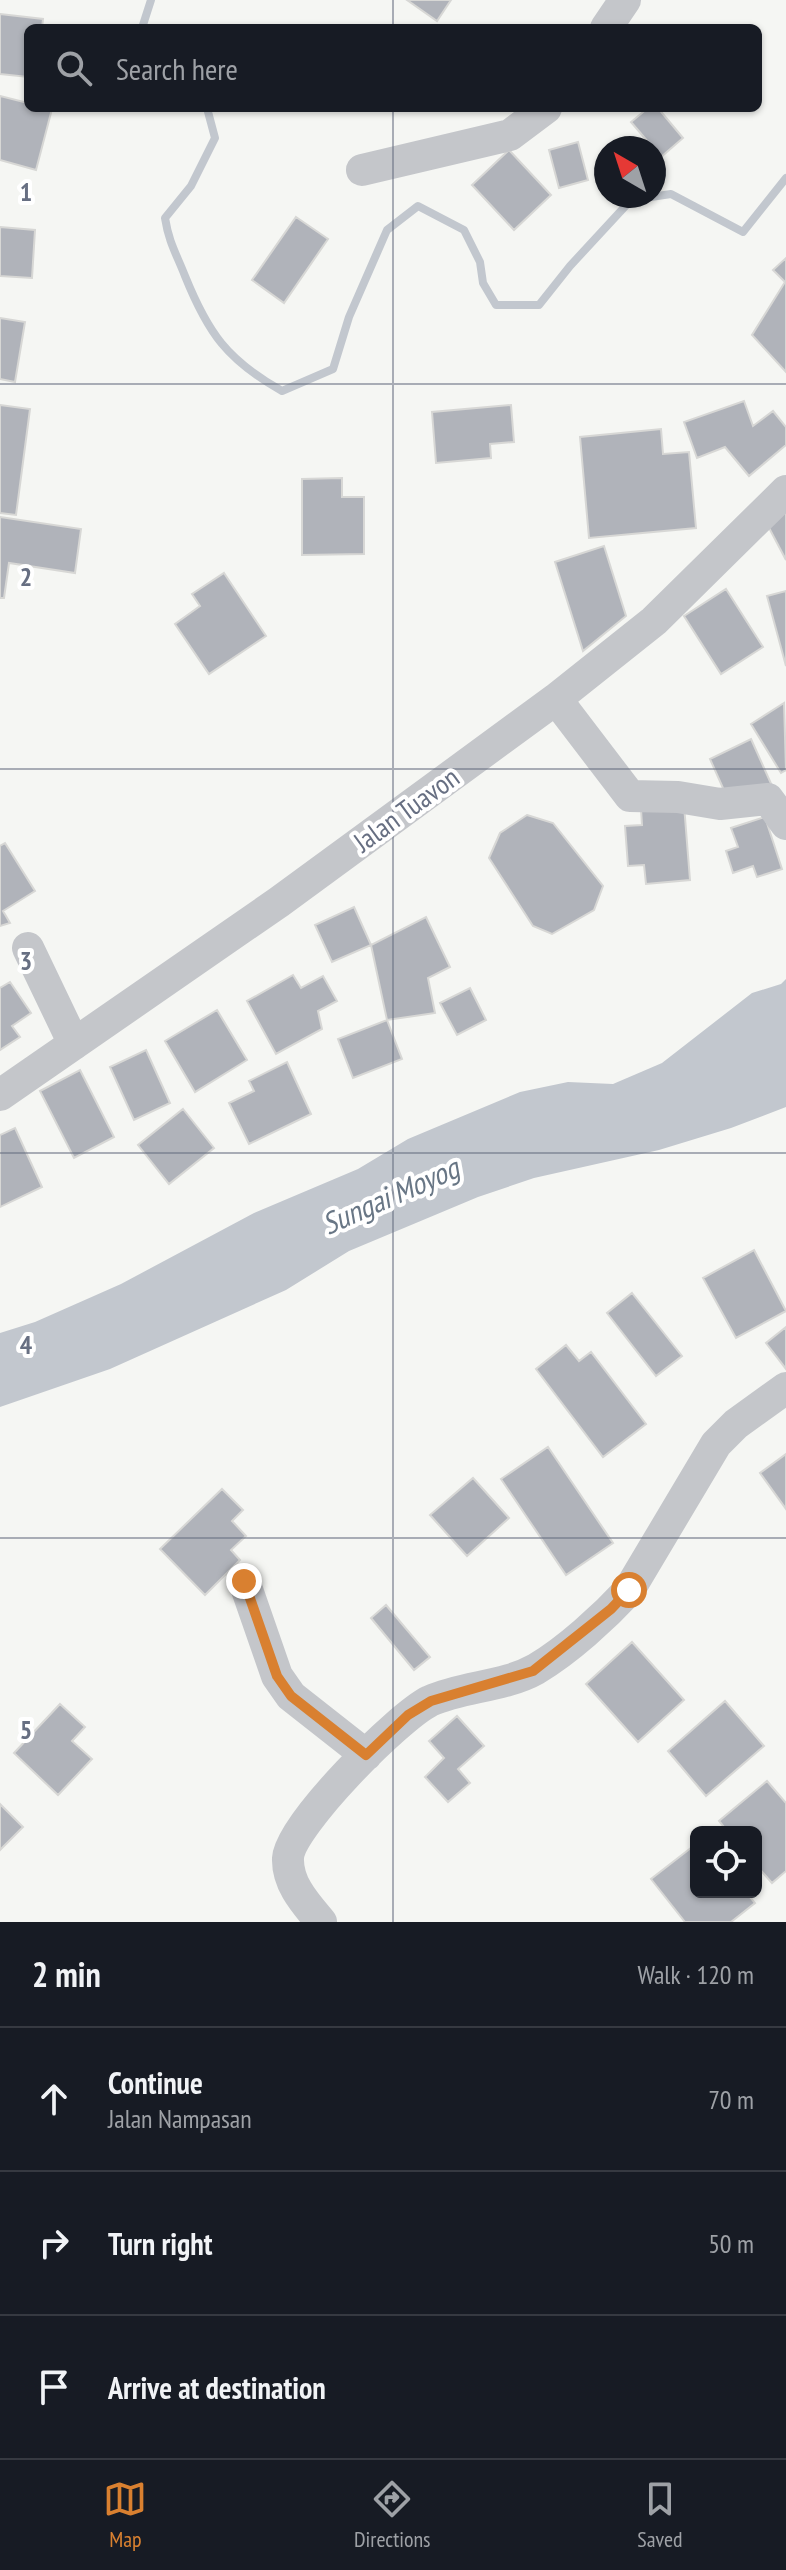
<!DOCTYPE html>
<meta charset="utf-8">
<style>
:root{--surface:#171b24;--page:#20242c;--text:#f1f3f6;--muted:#9ea1a6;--line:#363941;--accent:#d98030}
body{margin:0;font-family:"PT Sans Narrow",sans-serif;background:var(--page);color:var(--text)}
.controls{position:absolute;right:24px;bottom:24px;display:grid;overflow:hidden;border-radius:12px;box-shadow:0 2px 6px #0004}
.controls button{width:72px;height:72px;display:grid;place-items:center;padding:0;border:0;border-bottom:2px solid var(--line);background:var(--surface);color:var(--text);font:40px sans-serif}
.compass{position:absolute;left:594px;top:136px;width:72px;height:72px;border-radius:50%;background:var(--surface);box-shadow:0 2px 6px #0004;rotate:321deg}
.stop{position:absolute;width:24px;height:24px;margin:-18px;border:6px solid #d98030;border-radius:50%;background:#fff}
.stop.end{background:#d98030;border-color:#fff;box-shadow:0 2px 8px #0008}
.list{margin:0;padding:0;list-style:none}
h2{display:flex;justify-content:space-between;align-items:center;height:104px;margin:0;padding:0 32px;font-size:34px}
h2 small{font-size:26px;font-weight:400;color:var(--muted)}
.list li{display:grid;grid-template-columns:52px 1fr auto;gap:24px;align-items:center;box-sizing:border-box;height:144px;padding:0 32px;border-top:2px solid var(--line)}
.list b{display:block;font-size:30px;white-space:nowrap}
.list p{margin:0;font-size:26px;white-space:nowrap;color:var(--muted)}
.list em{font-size:26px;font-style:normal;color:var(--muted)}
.icon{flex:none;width:44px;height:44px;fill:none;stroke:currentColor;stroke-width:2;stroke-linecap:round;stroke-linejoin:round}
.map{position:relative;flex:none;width:786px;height:1922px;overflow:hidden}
.search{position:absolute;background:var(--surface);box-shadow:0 2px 6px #0004;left:24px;right:24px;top:24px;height:88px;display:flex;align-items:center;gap:20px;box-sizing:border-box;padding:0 28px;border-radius:12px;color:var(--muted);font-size:30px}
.sheet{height:536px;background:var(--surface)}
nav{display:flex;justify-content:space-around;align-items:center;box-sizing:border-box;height:112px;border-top:2px solid var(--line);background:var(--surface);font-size:22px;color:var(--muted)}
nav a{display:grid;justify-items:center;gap:4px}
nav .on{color:var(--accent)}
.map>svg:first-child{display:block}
.water{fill:#c2c7ce}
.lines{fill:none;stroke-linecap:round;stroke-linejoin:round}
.stream{stroke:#c2c7ce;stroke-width:8}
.building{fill:#b0b3ba;stroke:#d7d7d5;stroke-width:2}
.minor{stroke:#c4c6ca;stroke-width:32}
.route{stroke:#d98030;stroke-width:10}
.grid{fill:none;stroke:#676f82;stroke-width:2;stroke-opacity:0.55}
.labels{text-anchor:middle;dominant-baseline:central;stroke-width:8;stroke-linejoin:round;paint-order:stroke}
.street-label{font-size:28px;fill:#676f82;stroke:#fff}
.water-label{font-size:30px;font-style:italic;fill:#687685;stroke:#fff}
.grid-label{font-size:26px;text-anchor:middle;font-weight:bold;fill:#676f82;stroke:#fff;stroke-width:8;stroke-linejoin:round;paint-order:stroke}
</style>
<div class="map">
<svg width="786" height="1922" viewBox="0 0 786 1922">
<rect width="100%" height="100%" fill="#f5f6f3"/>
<path class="water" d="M786,979V1107L731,1128L659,1150L534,1178L478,1197L349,1251L286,1290L110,1369L0,1407V1333L35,1322L121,1284L254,1213L358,1169L408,1139L520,1092L568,1082L613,1084L662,1063L752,993L781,984Z"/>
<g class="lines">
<path class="stream" d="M142,28L151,0
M207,108L215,138L191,186L165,218C169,243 176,253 185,276C208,333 227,360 282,391L333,369L349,317L387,230L418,206L464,230L480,262L483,283L496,305H539L570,266L631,200L671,194L743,232L786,178"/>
</g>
<path class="building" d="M407,0H451L437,21Z
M0,14L43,19L42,28H28V77L0,74Z
M0,96L28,103V108L52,109L36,170L0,160Z
M648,108H658L683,138L661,157L631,122Z
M578,142L588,180L559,188L549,150Z
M509,150L551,195L514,230L472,185Z
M296,217L328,239L284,303L252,280Z
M0,227L35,230L32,278L0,276Z
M786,258V372L752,335L785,282L773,270Z
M0,318L25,322L15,382L0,379Z
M744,401L753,426L773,411L786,427V445L749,476L725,447L697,458L684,422Z
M0,405L30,409L16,515L0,513Z
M511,405L514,442L490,444L491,458L436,463L432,412Z
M661,429L663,454L689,452L696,528L589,538L580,437Z
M342,478V497H364V554L302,555V479Z
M786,507V560L767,524Z
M0,517L81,529L75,573L9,563L4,598H0Z
M604,546L626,616L583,651L555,562Z
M224,573L266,636L209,674L175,624L200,606L192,594Z
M726,589L763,647L721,674L684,616Z
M786,591V666L767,596Z
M784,703L786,770L781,773L751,724Z
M751,739L773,788L727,797L710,759Z
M684,805L690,880L646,884L644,865L628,866L625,826L642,825L641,809Z
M527,815L553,823L603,886L594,910L552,934L533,926L489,858L500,833Z
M765,817L782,869L757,877L753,866L733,873L726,851L738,847L731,828Z
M5,843L35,891L3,911L10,923L0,926V846Z
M354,907L371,945L332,962L315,925Z
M426,917L450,967L428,978L435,1013L387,1020L371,945Z
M293,975L301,988L323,976L337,1001L318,1011L322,1029L276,1054L247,1001Z
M10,982L31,1013L12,1026L20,1037L0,1050V988Z
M470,988L486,1020L457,1035L440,1003Z
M217,1010L247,1060L195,1092L165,1041Z
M387,1020L402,1059L353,1078L338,1039Z
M146,1050L170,1103L134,1120L110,1067Z
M287,1062L311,1114L249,1144L229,1103L254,1091L249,1081Z
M80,1070L114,1137L74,1158L40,1091Z
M183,1109L214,1148L169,1184L138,1145Z
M15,1128L42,1187L0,1207V1135Z
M754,1250L786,1311L736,1338L703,1278Z
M632,1293L682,1356L656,1376L607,1313Z
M786,1327V1369L766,1343Z
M566,1345L579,1361L591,1352L646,1424L603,1457L536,1369Z
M548,1447L613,1543L566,1575L501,1479Z
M786,1454V1509L760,1473Z
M473,1478L509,1518L467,1556L430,1515Z
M222,1489L243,1510L232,1521L246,1536L231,1550L240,1560L205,1595L160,1549Z
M386,1605L430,1657L414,1670L371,1618Z
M632,1642L684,1700L638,1742L586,1684Z
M725,1701L764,1746L706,1796L668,1751Z
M60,1704L85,1727L72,1741L92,1759L58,1795L14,1753Z
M457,1716L484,1746L458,1769L470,1783L448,1802L425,1777L444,1758L429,1741Z
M767,1781L786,1803V1871L772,1883L756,1865V1832H728L719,1821Z
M0,1804L23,1827L0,1850Z
M696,1844V1892H746L755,1903L731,1922H685L651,1879Z"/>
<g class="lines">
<path class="minor" d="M606,28L625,0
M362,170L510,135L546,108
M556,699L630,796L678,797L720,804L768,799L786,824
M28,948L74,1044
M0,1095L279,902L556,699L654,621L786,491
M244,1581L277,1676L291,1696L366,1755
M321,1922C306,1904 287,1884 288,1858C290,1825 399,1716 430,1701C463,1686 504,1687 536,1669C568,1650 604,1617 629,1590L716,1444L736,1424L786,1388"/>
</g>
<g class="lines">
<path class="route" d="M244,1581L277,1676L291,1696L366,1755L408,1715L431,1701L533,1671L611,1609L629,1590"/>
</g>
<path class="grid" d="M393,0V28M393,108V1922M0,384H786M0,769H786M0,1153H786M0,1538H786"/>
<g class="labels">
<g class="street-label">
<text transform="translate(406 809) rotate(-36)">Jalan Tuavon</text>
</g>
<g class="water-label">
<text transform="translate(390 1195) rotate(-24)">Sungai Moyog</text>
</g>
</g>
<g class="grid-label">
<text x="26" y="201">1</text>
<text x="26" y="586">2</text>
<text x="26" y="970">3</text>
<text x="26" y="1354">4</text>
<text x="26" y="1739">5</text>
</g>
</svg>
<div class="controls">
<button><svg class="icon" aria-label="locate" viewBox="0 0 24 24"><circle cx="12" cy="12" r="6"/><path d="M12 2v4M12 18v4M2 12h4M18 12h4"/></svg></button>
</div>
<svg class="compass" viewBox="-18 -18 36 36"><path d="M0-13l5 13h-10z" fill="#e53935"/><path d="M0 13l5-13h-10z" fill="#9ea1a6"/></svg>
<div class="stop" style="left:629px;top:1590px"></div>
<div class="stop end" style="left:244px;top:1581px"></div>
<div class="search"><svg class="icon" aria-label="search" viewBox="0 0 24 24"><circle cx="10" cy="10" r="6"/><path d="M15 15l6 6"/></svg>Search here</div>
</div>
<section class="sheet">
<h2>2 min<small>Walk · 120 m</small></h2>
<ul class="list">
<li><svg class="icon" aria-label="ahead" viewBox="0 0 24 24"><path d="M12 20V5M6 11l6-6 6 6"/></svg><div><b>Continue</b><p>Jalan Nampasan</p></div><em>70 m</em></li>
<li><svg class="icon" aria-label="right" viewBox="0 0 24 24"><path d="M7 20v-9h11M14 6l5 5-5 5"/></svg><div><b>Turn right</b></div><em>50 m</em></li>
<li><svg class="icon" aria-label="arrive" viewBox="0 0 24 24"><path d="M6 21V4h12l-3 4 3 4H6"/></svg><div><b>Arrive at destination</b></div></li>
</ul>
</section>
<nav>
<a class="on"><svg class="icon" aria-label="map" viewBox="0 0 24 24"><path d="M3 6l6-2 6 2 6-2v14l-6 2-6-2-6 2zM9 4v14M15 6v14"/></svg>Map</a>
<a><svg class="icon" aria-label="directions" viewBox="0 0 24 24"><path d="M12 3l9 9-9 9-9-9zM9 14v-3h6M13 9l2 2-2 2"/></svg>Directions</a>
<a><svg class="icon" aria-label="saved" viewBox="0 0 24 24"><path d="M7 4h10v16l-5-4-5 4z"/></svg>Saved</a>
</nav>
